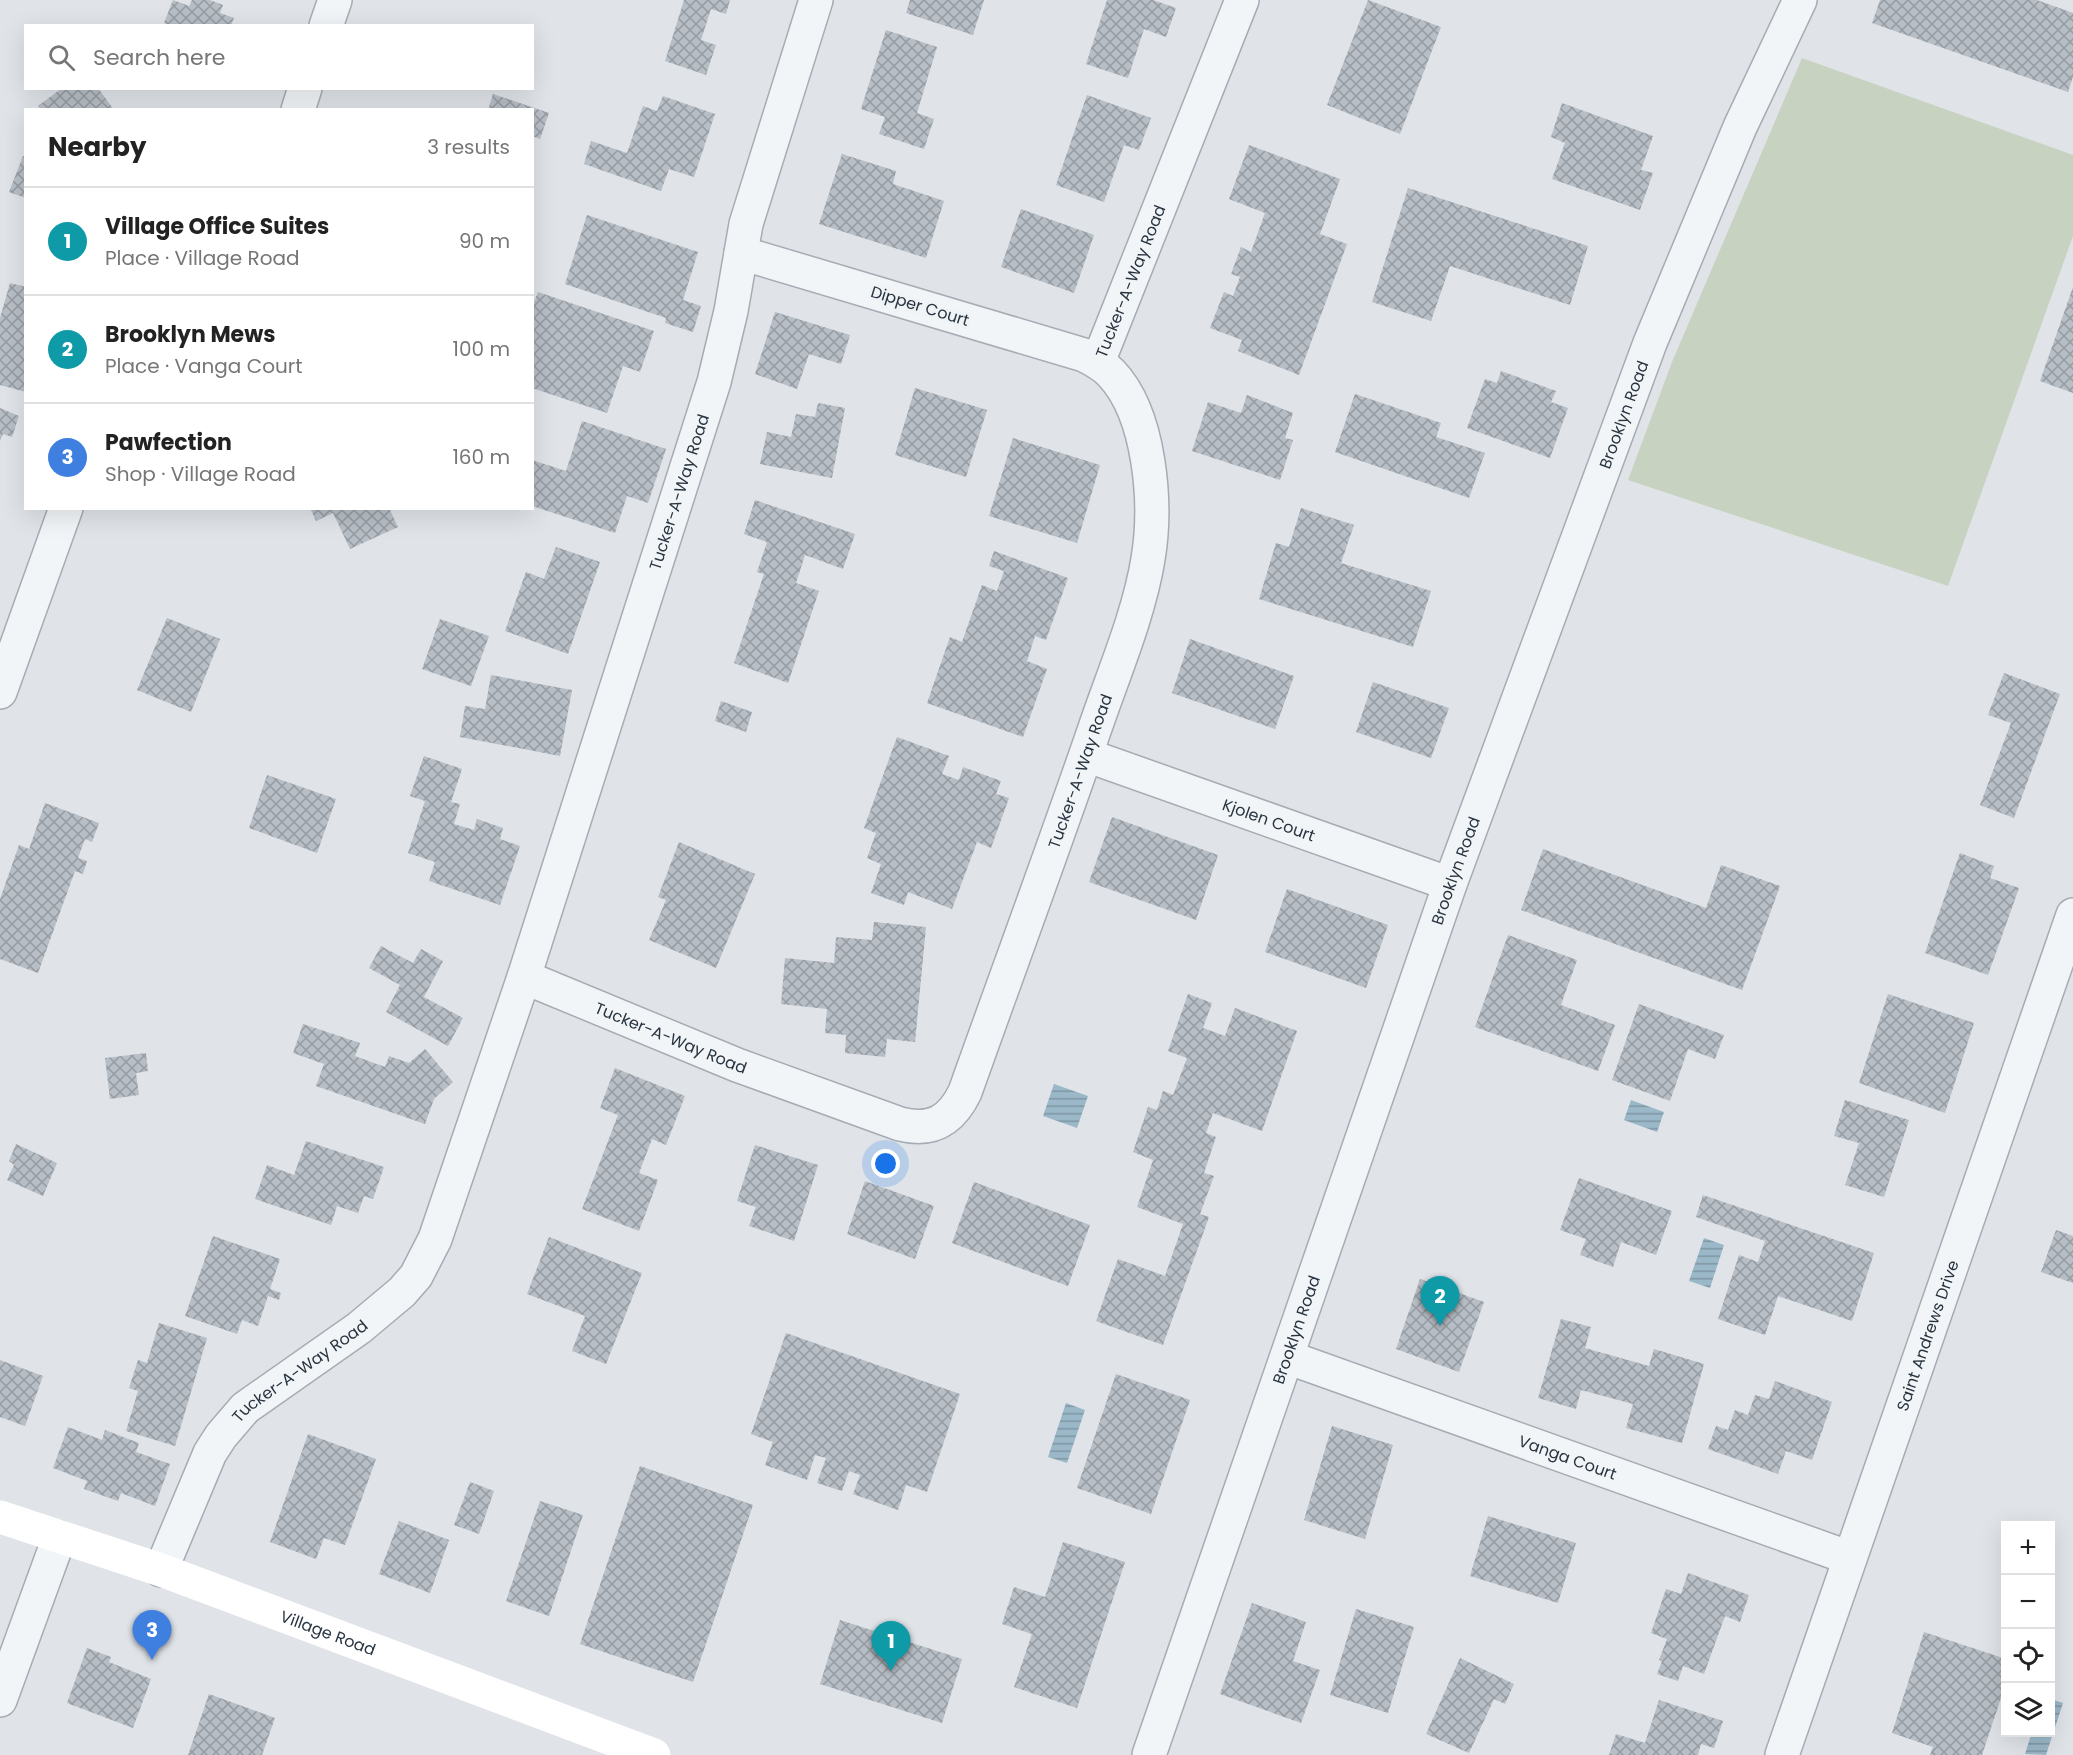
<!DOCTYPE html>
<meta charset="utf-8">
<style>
:root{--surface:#fff;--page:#f2f2f2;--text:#222;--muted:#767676;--line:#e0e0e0;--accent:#cd456e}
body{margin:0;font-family:Poppins,sans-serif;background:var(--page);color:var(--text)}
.controls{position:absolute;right:18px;bottom:18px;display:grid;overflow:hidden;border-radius:0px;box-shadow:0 6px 24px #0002}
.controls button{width:54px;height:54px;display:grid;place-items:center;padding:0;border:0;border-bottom:2px solid var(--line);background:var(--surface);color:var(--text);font:30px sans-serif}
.you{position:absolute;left:886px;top:1164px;width:21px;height:21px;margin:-15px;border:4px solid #fff;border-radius:50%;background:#1a73e8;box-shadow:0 0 0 9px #1a73e833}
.badge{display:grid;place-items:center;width:39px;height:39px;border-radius:50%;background:var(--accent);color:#fff;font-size:20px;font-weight:700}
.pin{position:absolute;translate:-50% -50px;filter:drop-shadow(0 2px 3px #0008)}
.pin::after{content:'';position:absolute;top:32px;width:21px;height:18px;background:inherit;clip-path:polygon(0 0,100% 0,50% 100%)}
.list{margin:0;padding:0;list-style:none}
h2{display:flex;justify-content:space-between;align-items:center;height:78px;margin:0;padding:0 24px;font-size:26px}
h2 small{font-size:20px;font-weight:400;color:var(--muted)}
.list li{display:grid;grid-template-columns:39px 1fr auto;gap:18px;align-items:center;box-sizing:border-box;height:108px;padding:0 24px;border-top:2px solid var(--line)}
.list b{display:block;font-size:22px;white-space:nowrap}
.list p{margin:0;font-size:20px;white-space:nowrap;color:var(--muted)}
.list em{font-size:20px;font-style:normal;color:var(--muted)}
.icon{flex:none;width:33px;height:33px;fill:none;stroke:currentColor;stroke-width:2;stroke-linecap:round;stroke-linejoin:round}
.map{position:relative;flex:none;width:2073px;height:1755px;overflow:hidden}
.search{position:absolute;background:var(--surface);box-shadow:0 6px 24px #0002;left:24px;top:24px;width:510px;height:66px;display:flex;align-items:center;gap:15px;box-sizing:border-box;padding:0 21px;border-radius:0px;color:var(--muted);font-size:22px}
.panel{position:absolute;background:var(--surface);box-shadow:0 6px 24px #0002;left:24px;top:108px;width:510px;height:402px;border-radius:0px}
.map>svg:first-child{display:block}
.green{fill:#c8d2c1}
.water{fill:url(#water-rules)}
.building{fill:url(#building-cross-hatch)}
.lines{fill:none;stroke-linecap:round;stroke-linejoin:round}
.street-casing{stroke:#a5acb3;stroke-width:36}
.street{stroke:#f2f5f7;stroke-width:33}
.secondary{stroke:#fff;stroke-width:33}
.labels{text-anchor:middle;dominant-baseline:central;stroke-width:6;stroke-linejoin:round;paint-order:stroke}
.street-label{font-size:16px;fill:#283440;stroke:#eff3f6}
</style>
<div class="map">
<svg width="2073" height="1755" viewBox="0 0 2073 1755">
<defs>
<pattern id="water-rules" width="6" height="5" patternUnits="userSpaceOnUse" patternTransform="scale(1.5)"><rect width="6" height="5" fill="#9bb8c8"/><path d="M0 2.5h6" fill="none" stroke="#7e96a4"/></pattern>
<pattern id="building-cross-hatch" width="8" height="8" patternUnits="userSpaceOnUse" patternTransform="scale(1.5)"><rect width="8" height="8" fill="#b7bec5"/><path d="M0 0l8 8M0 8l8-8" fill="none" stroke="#959ba1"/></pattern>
</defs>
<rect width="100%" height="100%" fill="#e0e4e9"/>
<path class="green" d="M1802,58L2073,155V236L1948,586L1628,480L1672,362Z"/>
<path class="water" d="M1054,1084L1088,1096L1077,1128L1043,1116Z
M1631,1100L1664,1112L1657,1132L1624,1120Z
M1704,1238L1724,1245L1710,1288L1689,1281Z
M1066,1403L1085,1410L1067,1463L1048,1457Z
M2051,1699L2063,1703L2046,1755L2025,1754L2031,1735L2025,1733L2050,1732Z"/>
<path class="building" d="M173,0L189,6L192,0H210L223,5L220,13L234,18L231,26H172L164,23Z
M684,0H730L726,14L711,9L701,40L716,45L706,75L665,61Z
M910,0H984L973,35L906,13Z
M1107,0H1153L1176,8L1166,37L1144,29L1128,78L1086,64Z
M1368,0L1441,27L1400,134L1327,105Z
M1880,0H2037L2073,13V77L2068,92L1872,23Z
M886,30L937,47L917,113L934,119L924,149L879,134L885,117L861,109Z
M62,88H98L114,110H41L38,106Z
M493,94L549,113L540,139L532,136V110H488Z
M1087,95L1151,118L1139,150L1124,145L1104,202L1056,185Z
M663,96L715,114L694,177L669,169L661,191L584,164L591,141L627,153L643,106L657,111Z
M1562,103L1653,136L1641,170L1653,173L1640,210L1552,179L1565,143L1551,137Z
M1249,145L1340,179L1320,234L1347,244L1299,375L1238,351L1242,340L1210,328L1224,292L1233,296L1240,277L1231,274L1241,247L1251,252L1265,213L1229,199Z
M842,154L896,171L893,184L944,201L926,258L819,224Z
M23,156L26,157V198L9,192Z
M1408,188L1588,246L1570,305L1450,266L1431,321L1372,302Z
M1021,209L1094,235L1074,293L1001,267Z
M587,215L698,252L683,300L701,306L693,332L665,323L666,318L565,284Z
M10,283L26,287V392L0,385V318Z
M2073,287V393L2040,381Z
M538,292L654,331L640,372L623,366L607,413L532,388V307Z
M775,312L850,335L841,364L809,354L797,389L755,374Z
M1501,371L1556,391L1551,402L1568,408L1550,458L1467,428L1485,379L1497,383Z
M915,388L987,410L966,477L895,455Z
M1355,394L1441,423L1436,437L1485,453L1469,498L1335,452Z
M1247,395L1293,413L1285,438L1293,440L1280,480L1192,451L1208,402L1241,413Z
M818,403L845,408L832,478L760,464L767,432L791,437L796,414L815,417Z
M0,408L19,416L12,437L3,434L0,441Z
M582,421L666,449L648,503L627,496L615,533L532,506V460L566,471Z
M1013,438L1100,465L1077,543L989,516Z
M755,500L855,534L843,569L805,555L796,583L819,591L788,683L734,663L764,574L757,572L767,542L744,534Z
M310,508H389L398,527L350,549L333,513L316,521Z
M1301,508L1354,525L1341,563L1431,591L1413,647L1259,599L1276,543L1289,547Z
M556,547L600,562L568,654L505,631L526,572L544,579Z
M994,551L1068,578L1046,640L1035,636L1027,661L1047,669L1023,737L927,703L950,637L962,642L982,585L997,591L1004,571L989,566Z
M167,618L220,639L191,712L137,690Z
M440,619L489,636L471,686L422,669Z
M1190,639L1294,676L1275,729L1172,693Z
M2004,673L2060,694L2014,818L1980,805L2011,723L1988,715Z
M491,675L572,690L560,756L460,737L465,706L485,709Z
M1373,682L1449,708L1431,758L1356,732Z
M721,701L752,712L746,732L715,721Z
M897,737L949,756L942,774L959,780L963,767L1001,781L996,794L1009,798L991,848L977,842L952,909L908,892L904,905L871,893L881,864L867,858L876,833L864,828Z
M424,756L462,769L451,802L460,804L454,824L474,830L477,819L503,828L500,839L520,846L500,905L429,881L435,862L408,853L425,801L410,796Z
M267,775L336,799L317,853L249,828Z
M45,803L99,823L92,842L85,839L78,858L87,861L83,874L75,871L38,973L0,959V899L19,845L29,849Z
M1112,817L1218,855L1196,920L1089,882Z
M679,842L755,874L716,968L649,940L666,900L658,897Z
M1543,849L1706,908L1721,865L1780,886L1742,990L1521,910Z
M1960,853L1994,866L1990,878L2019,888L1988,975L1925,953Z
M1287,889L1388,925L1366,988L1265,952Z
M874,922L926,927L915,1042L887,1039L885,1057L845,1053L846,1035L825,1033L827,1009L781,1004L785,958L834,963L836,937L872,940Z
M1508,935L1577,960L1561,1005L1615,1025L1598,1071L1475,1027Z
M381,946L413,963L421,949L443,961L424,997L463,1018L448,1046L386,1012L400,985L369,968Z
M1188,994L1212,1003L1203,1028L1225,1036L1235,1008L1297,1031L1262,1131L1213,1113L1206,1133L1216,1137L1204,1173L1214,1176L1200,1214L1209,1217L1163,1345L1096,1321L1118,1259L1165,1276L1183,1224L1137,1207L1153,1160L1133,1152L1148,1107L1157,1110L1163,1091L1173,1095L1187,1058L1168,1051Z
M1888,994L1974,1023L1945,1113L1859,1083Z
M1639,1004L1724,1035L1715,1059L1688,1049L1670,1101L1612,1080Z
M303,1024L360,1043L355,1056L385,1067L389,1056L409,1063L425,1049L453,1082L434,1099L425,1124L316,1086L324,1064L293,1053Z
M146,1053L148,1071L136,1073L139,1095L110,1099L105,1058Z
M615,1068L685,1096L666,1145L652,1139L639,1173L658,1180L639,1231L582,1209L618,1115L600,1108Z
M1845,1100L1909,1120L1884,1197L1845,1185L1859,1143L1834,1136Z
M306,1141L384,1167L373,1199L364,1196L358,1213L337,1206L331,1225L255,1199L267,1165L294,1175Z
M16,1144L57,1163L43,1196L7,1180L14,1165L9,1161Z
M755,1145L818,1165L794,1241L749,1226L756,1207L737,1201Z
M1579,1178L1672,1211L1656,1255L1621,1242L1613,1267L1580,1255L1586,1239L1560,1230Z
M865,1181L934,1206L915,1259L847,1234Z
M974,1182L1090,1225L1068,1286L952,1243Z
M1703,1195L1874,1253L1852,1321L1778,1296L1765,1335L1718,1319L1739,1255L1758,1262L1765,1241L1696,1217Z
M2056,1230L2073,1236V1283L2041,1272Z
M213,1236L280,1259L270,1289L281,1293L279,1300L268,1296L258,1326L242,1320L237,1334L185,1316Z
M549,1237L642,1273L606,1364L572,1351L585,1316L527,1294Z
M1420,1279L1484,1302L1459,1372L1396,1349Z
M1561,1319L1591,1327L1585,1348L1649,1366L1654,1349L1704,1364L1682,1443L1626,1428L1633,1404L1581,1390L1576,1409L1538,1398Z
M159,1323L207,1338L175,1446L126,1431L138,1391L129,1388L138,1360L147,1363Z
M786,1333L960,1394L927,1492L906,1485L898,1510L853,1494L860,1475L849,1471L842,1491L817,1483L826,1458L815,1455L807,1480L765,1465L773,1442L751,1434Z
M0,1360L43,1376L25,1426L0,1417Z
M1116,1374L1190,1400L1151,1514L1077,1488Z
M1775,1381L1832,1402L1812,1460L1786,1451L1778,1474L1708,1449L1716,1426L1728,1430L1735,1410L1748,1415L1755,1395L1769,1399Z
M1332,1426L1393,1445L1365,1539L1304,1520Z
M68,1427L102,1440L105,1430L139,1443L136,1452L170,1464L155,1506L121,1493L118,1501L84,1489L87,1481L53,1468Z
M308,1434L376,1459L345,1545L324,1538L316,1559L270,1542Z
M640,1466L753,1505L693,1682L580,1644Z
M470,1482L494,1491L479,1534L454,1525Z
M540,1501L583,1515L549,1616L506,1601Z
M1488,1516L1576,1543L1558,1603L1470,1576Z
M399,1521L449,1540L430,1593L379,1574Z
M1063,1542L1125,1562L1077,1708L1014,1687L1032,1634L1002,1624L1014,1587L1045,1597Z
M1688,1573L1749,1595L1740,1622L1725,1616L1704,1674L1683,1666L1678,1681L1657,1674L1662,1661L1659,1660L1667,1639L1651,1633L1666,1589L1681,1594Z
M1252,1603L1306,1622L1293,1661L1320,1670L1301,1723L1220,1694Z
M1356,1609L1414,1627L1388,1713L1330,1695Z
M840,1620L962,1659L942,1723L820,1684Z
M1924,1632L2006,1659V1683L1982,1755H1930L1933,1747L1892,1733Z
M87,1648L111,1657L109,1662L151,1679L133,1728L67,1703Z
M1460,1658L1514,1684L1505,1704L1494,1699L1469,1753L1426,1734Z
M209,1694L275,1718L262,1755H188Z
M1659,1700L1723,1721L1714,1748L1701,1744L1698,1755H1609L1616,1734L1645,1743Z"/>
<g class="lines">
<defs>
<g id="street">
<path d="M326,26L335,0"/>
<path d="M298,110L305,88"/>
<path id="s1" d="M1098,362L1242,0"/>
<path d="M0,692L66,508"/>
<path id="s2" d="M1086,755L1450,884"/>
<path id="s3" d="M524,977L737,1065L900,1124C932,1132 951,1121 965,1092C1008,971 1053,850 1095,728C1113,675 1139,615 1148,559C1157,505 1151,415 1111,373C1103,365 1094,360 1084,355L741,253"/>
<path id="s4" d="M1287,1357L1850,1558"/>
<path id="s5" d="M161,1570L210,1453L221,1436L245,1408L359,1328L402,1292L416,1276L435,1239L524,977L714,382L731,311L746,224L816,0"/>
<path d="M0,1700L59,1538"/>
<path id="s6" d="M1149,1755L1450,884L1650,343L1740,127L1800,0"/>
<path id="s7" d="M1782,1755L2073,915"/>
</g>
</defs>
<use href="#street" class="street-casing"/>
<use href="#street" class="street"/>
<path class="secondary" id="s8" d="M0,1517L161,1570L654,1755"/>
</g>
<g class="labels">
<g class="street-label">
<text stroke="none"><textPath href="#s1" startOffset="87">Tucker-A-Way Road</textPath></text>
<text transform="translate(920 306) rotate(17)">Dipper Court</text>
<text stroke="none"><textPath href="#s6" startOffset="1422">Brooklyn Road</textPath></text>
<text stroke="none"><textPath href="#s5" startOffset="1228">Tucker-A-Way Road</textPath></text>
<text stroke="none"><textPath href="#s3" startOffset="825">Tucker-A-Way Road</textPath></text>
<text stroke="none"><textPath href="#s2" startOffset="194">Kjolen Court</textPath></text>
<text stroke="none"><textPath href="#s6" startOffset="936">Brooklyn Road</textPath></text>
<text stroke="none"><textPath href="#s3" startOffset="159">Tucker-A-Way Road</textPath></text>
<text stroke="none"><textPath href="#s6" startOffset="450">Brooklyn Road</textPath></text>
<text stroke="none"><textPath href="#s7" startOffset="444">Saint Andrews Drive</textPath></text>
<text stroke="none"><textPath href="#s5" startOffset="250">Tucker-A-Way Road</textPath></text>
<text stroke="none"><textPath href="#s4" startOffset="298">Vanga Court</textPath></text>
<text stroke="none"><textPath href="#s8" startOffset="348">Village Road</textPath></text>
</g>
</g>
</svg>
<div class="controls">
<button>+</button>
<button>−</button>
<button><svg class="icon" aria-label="locate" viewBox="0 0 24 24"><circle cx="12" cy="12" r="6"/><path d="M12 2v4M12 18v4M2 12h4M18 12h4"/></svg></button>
<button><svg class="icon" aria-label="layers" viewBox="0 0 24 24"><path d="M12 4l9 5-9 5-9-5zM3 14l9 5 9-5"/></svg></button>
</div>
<div class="you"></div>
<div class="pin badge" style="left:891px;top:1671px;background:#0f9aa8">1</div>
<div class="pin badge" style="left:1440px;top:1326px;background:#0f9aa8">2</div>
<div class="pin badge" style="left:152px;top:1660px;background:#3f7fe0">3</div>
<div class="search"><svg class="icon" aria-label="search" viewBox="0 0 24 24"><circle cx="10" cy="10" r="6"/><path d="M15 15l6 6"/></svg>Search here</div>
<section class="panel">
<h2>Nearby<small>3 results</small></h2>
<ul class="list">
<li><span class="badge" style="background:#0f9aa8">1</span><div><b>Village Office Suites</b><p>Place · Village Road</p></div><em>90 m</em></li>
<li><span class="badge" style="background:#0f9aa8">2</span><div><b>Brooklyn Mews</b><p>Place · Vanga Court</p></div><em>100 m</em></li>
<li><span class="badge" style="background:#3f7fe0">3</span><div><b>Pawfection</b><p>Shop · Village Road</p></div><em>160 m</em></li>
</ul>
</section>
</div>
